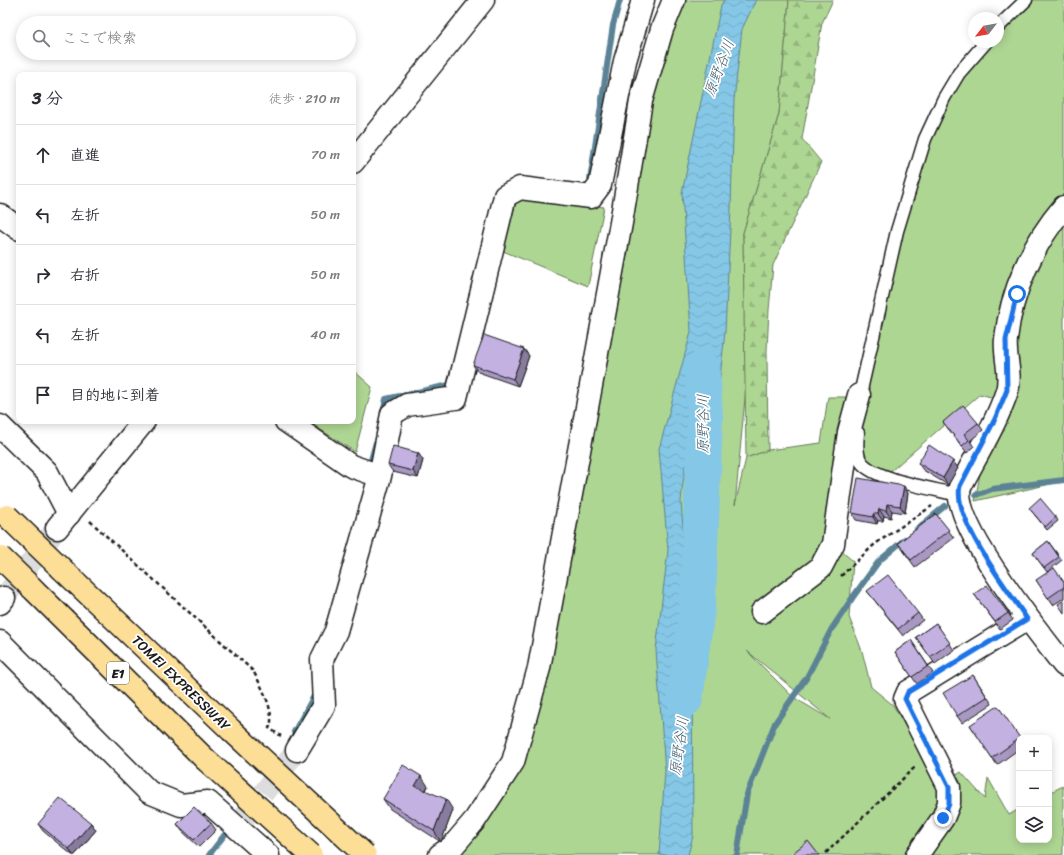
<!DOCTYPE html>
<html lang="ja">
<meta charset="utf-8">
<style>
:root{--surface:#fff;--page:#f2f2f3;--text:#2b2b33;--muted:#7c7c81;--line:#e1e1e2}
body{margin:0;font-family:Sriracha,"Klee One",sans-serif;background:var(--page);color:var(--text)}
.controls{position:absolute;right:12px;bottom:12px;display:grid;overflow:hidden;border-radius:8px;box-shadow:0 2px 10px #0003}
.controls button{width:36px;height:36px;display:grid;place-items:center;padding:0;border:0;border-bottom:1px solid var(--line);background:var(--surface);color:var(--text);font:20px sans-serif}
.compass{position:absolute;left:968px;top:12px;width:36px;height:36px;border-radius:50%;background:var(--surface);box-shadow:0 2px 10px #0003;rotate:239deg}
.stop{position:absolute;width:12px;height:12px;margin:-9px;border:3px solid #1a73e8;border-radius:50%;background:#fff}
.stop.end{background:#1a73e8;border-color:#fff;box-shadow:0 1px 4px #0008}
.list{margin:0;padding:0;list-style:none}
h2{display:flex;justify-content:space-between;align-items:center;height:52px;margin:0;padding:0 16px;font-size:17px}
h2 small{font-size:13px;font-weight:400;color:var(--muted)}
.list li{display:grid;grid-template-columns:26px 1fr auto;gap:12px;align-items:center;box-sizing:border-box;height:60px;padding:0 16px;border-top:1px solid var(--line)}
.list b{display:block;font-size:15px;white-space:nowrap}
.list em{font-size:13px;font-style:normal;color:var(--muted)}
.icon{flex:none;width:22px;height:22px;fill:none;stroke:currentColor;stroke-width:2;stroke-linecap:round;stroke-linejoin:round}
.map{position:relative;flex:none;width:1064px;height:855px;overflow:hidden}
.search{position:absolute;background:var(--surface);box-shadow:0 2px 10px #0003;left:16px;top:16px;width:340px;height:44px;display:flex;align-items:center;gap:10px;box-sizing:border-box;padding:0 14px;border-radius:22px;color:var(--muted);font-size:15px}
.panel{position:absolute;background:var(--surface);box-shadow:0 2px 10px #0003;left:16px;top:72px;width:340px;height:352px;border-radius:8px}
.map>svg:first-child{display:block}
.grass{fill:#aed693;stroke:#657958;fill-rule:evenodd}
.forest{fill:url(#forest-firs);stroke:#657958}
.water{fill:url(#water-waves);stroke:#5b8395}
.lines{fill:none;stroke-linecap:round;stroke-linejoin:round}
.stream{stroke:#5b8395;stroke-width:6}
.river{stroke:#85c7e6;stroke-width:36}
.street-tunnel{stroke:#ddd;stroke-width:22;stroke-dasharray:22 11;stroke-linecap:butt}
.secondary-tunnel{stroke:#ddd;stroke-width:22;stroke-dasharray:22 11;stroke-linecap:butt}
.lane-casing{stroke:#1c1c1c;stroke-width:15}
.street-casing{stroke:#1c1c1c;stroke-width:25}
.secondary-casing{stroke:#1c1c1c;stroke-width:25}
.highway-casing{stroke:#1c1c1c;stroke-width:25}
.path{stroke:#1c1c1c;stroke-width:2.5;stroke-dasharray:4 3;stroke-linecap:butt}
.lane{stroke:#fff;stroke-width:12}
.street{stroke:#fff;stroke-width:22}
.secondary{stroke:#fff;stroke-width:22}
.highway{stroke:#fdde96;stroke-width:22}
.highway-bridge-casing{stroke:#1c1c1c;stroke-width:25;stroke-linecap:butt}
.highway-bridge{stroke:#fdde96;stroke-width:22}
.wall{fill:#a898c2;stroke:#1c1c1c}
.shaded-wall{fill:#887c9e;stroke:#1c1c1c}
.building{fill:#c3b1e2;stroke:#1c1c1c}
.route{stroke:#1a73e8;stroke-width:5}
.labels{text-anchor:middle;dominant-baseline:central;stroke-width:3.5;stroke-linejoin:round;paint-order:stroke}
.shield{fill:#fff;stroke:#606060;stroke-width:1}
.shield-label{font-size:13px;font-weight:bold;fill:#1c1c1c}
.street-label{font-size:14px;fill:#1c1c1c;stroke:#fff}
.water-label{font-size:15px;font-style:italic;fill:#46606d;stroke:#fff}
</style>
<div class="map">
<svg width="1064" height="855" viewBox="0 0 1064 855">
<defs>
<pattern id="forest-firs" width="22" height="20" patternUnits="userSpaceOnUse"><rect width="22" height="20" fill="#aed693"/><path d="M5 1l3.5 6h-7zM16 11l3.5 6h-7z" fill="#95b77e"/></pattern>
<pattern id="water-waves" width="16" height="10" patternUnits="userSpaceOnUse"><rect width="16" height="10" fill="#85c7e6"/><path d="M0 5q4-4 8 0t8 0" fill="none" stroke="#72aac5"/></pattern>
</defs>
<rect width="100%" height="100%" fill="#fff"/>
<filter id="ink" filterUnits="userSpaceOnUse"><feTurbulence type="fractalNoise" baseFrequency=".025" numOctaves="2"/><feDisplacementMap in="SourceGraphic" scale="8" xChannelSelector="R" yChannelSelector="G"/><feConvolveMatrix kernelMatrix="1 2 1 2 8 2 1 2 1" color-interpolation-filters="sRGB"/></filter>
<g filter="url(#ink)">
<path class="grass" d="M675,0H789L779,114L743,233L746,387L735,505L746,458L768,450L821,443L828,397H855L833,544L853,561L849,617L862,651L871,687L893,705L940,786L961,772L985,799L988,778L1009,815L1019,809V840H1049V793L1063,786V855H440L513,762L621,223ZM747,651L830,719L793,697Z
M1027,0H1064V481L975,501L994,398L980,394L885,476L861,462L859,395L914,160L953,84L988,42H998V30Z
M527,196L604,207L588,286L503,251L516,202Z
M353,370L372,387L355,452L307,421H353Z"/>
<path class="forest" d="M789,0H833L822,23L802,139L821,162L773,265L769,310L767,350L768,450L746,458L743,233L779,114Z"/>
<path class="water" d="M724,0H756L742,29L734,100L731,209L725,332L719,387L685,466L681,501L692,651L693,836L688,855H659L665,771L656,650L668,550L659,449L691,332L682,193L721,5Z"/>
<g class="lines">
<path class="stream" d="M589,187L613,25L620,0
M383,414L386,399L449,385L451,378
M371,460L376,442
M976,495L992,489L1064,480
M917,529L945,506
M294,732L314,696V691
M209,855L226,833
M737,855L747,794L775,723L807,677L831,630L853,597L879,561L905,539"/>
<path class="river" d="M685,699L698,601L705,416L702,369"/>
<path class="street-tunnel" d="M243,819L297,750"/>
<path class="secondary-tunnel" d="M4,598L57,528"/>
<defs>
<path id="lane" d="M998,27L1026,0
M859,399L897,231L925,139L944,98L959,73L986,42
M858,433C857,442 856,456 862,463C876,480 935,489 958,495"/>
<path id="street" d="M1064,207C1033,243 1011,292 1006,339C1004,356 1012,375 1007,391C996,424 976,456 960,487C951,524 1039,633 1064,665
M0,215L19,229
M286,421L351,466L380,476
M0,426L47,472L69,514
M762,612L821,567L833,544L849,432L859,395
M0,642L149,792L181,805L208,802L268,855
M297,750L324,705L322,659L336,631L380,476L392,414L407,405L456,398L505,196L520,188L591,197L600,185L625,61L643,0
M440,855L452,847L475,820L513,762L539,668L621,223L641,101L662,29L674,0
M917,855L943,818L949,803V787L905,699L908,692L1027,619"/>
<path id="secondary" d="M353,162L483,0
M57,528L144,421
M0,603L4,598"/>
<path id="highway" d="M63,570L231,730
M32,588L205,759"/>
</defs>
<use href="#lane" class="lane-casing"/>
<use href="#street" class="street-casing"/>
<use href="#secondary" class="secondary-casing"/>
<use href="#highway" class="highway-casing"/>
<path class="path" d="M90,521L253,671C260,683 277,715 269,728L281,736
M841,576L875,544L932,506
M826,853L916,766"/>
<use href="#lane" class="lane"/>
<use href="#street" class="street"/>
<use href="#secondary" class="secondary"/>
<use href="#highway" class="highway"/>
<defs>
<path id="highway-bridge" d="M7,516L63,570
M0,557L32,588
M231,730L365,855
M205,759L311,855"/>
</defs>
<use href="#highway-bridge" class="highway-bridge-casing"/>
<use href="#highway-bridge" class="highway-bridge"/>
</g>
<path class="wall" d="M524,349L529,356L518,386L478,372L473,365Z
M943,422L978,423L983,430L970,441L974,447L967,453Z
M418,453L423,460L418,478L393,472L388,465Z
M918,463L958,468L948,485L923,470Z
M908,493L905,513L892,511L891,518L884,516L883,521H878L877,524L856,520L852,513Z
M1029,508L1056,517L1058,521L1047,530Z
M936,514L954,538L915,567L898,543Z
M1048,541L1062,560L1047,572L1033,553Z
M1036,580L1064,582V598L1053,605Z
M867,591L918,613L923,620L903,636Z
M974,594L1008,613L1013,620L1000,629Z
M936,623L954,650L935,664L916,637Z
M911,640L933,673L917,684L895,652Z
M973,675L992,704L962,723L957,716Z
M970,725L1019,738V749L997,765Z
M428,786L426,791L453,810L441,842L390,809L383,799Z
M91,823L96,830L75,855H72L43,831L38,824Z
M211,823L216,830L199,847L182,831L177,824Z"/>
<path class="shaded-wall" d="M524,349L529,356L518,386L513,379Z
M418,453L423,460L418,478L413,471Z
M953,461L958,468L948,485L943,478Z
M904,486L908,493L905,513L900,506Z
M887,504L892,511L891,518L886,511Z
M879,509L884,516L883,521L878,514Z
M873,514L878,521L877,524L873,517Z
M421,776L428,786L422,796L415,786Z
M446,799L453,810L441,842L434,831Z
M91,823L96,830L75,855H73L69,849Z"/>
<path class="building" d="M484,335L524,349L513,379L473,365Z
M963,405L978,423L964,434L969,440L962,446L943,422Z
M929,445L953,461L943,478L918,463Z
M393,446L418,453L413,471L388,465Z
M858,478L904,486L900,506L887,504L886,511L879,509L878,514H873V517L852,513Z
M1040,498L1056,517L1045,527L1029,508Z
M936,514L949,530L911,560L898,543Z
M1048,541L1059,557L1044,568L1033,553Z
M1054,568L1064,582V587L1048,598L1036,580Z
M888,575L918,613L898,629L867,591Z
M987,585L1008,613L995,622L974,594Z
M1064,600V613L1058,604Z
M936,623L950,643L930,657L916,637Z
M911,640L928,666L912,677L895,652Z
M973,675L987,697L957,716L943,693Z
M998,706L1020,738H1019V739L992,758L970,725Z
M403,765L421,776L415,786L446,799L434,831L383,799Z
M60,798L91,823L69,849L38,824Z
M194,807L211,823L194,840L177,824Z
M808,841L819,855H796L794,852Z"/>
</g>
<g class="lines" filter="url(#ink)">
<path class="route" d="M943,818L949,804V787L905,699L908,692L1027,619C1009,591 952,519 960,486L995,419L1007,390L1006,340L1017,294"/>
</g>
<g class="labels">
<rect class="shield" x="107" y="662" width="22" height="22" rx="3"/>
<g class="shield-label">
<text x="118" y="673">E1</text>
</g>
<g class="street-label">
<text transform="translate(181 683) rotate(44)">TOMEI EXPRESSWAY</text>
</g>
<g class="water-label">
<text transform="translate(719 68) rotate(-69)">原野谷川</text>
<text transform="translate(703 424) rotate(-90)">原野谷川</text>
<text transform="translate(679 746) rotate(-82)">原野谷川</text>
</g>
</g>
</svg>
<div class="controls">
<button>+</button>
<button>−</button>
<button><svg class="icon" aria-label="layers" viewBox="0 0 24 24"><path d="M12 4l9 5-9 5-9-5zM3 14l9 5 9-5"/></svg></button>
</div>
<svg class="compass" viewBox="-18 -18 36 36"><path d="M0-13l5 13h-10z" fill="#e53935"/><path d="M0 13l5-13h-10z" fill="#7c7c81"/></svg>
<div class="stop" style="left:1017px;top:294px"></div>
<div class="stop end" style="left:943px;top:818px"></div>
<div class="search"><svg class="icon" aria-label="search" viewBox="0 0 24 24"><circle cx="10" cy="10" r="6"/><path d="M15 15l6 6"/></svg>ここで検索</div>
<section class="panel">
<h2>3 分<small>徒歩 · 210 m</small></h2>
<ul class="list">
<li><svg class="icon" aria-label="ahead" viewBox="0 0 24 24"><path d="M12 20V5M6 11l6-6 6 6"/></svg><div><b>直進</b></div><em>70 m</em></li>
<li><svg class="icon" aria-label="left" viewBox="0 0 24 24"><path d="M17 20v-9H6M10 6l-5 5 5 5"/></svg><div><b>左折</b></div><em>50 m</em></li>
<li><svg class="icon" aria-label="right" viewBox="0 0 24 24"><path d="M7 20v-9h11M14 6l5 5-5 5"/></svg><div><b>右折</b></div><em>50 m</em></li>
<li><svg class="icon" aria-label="left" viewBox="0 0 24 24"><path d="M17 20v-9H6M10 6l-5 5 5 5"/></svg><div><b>左折</b></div><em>40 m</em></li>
<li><svg class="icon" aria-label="arrive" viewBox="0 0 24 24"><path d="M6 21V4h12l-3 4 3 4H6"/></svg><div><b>目的地に到着</b></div></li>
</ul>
</section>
</div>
